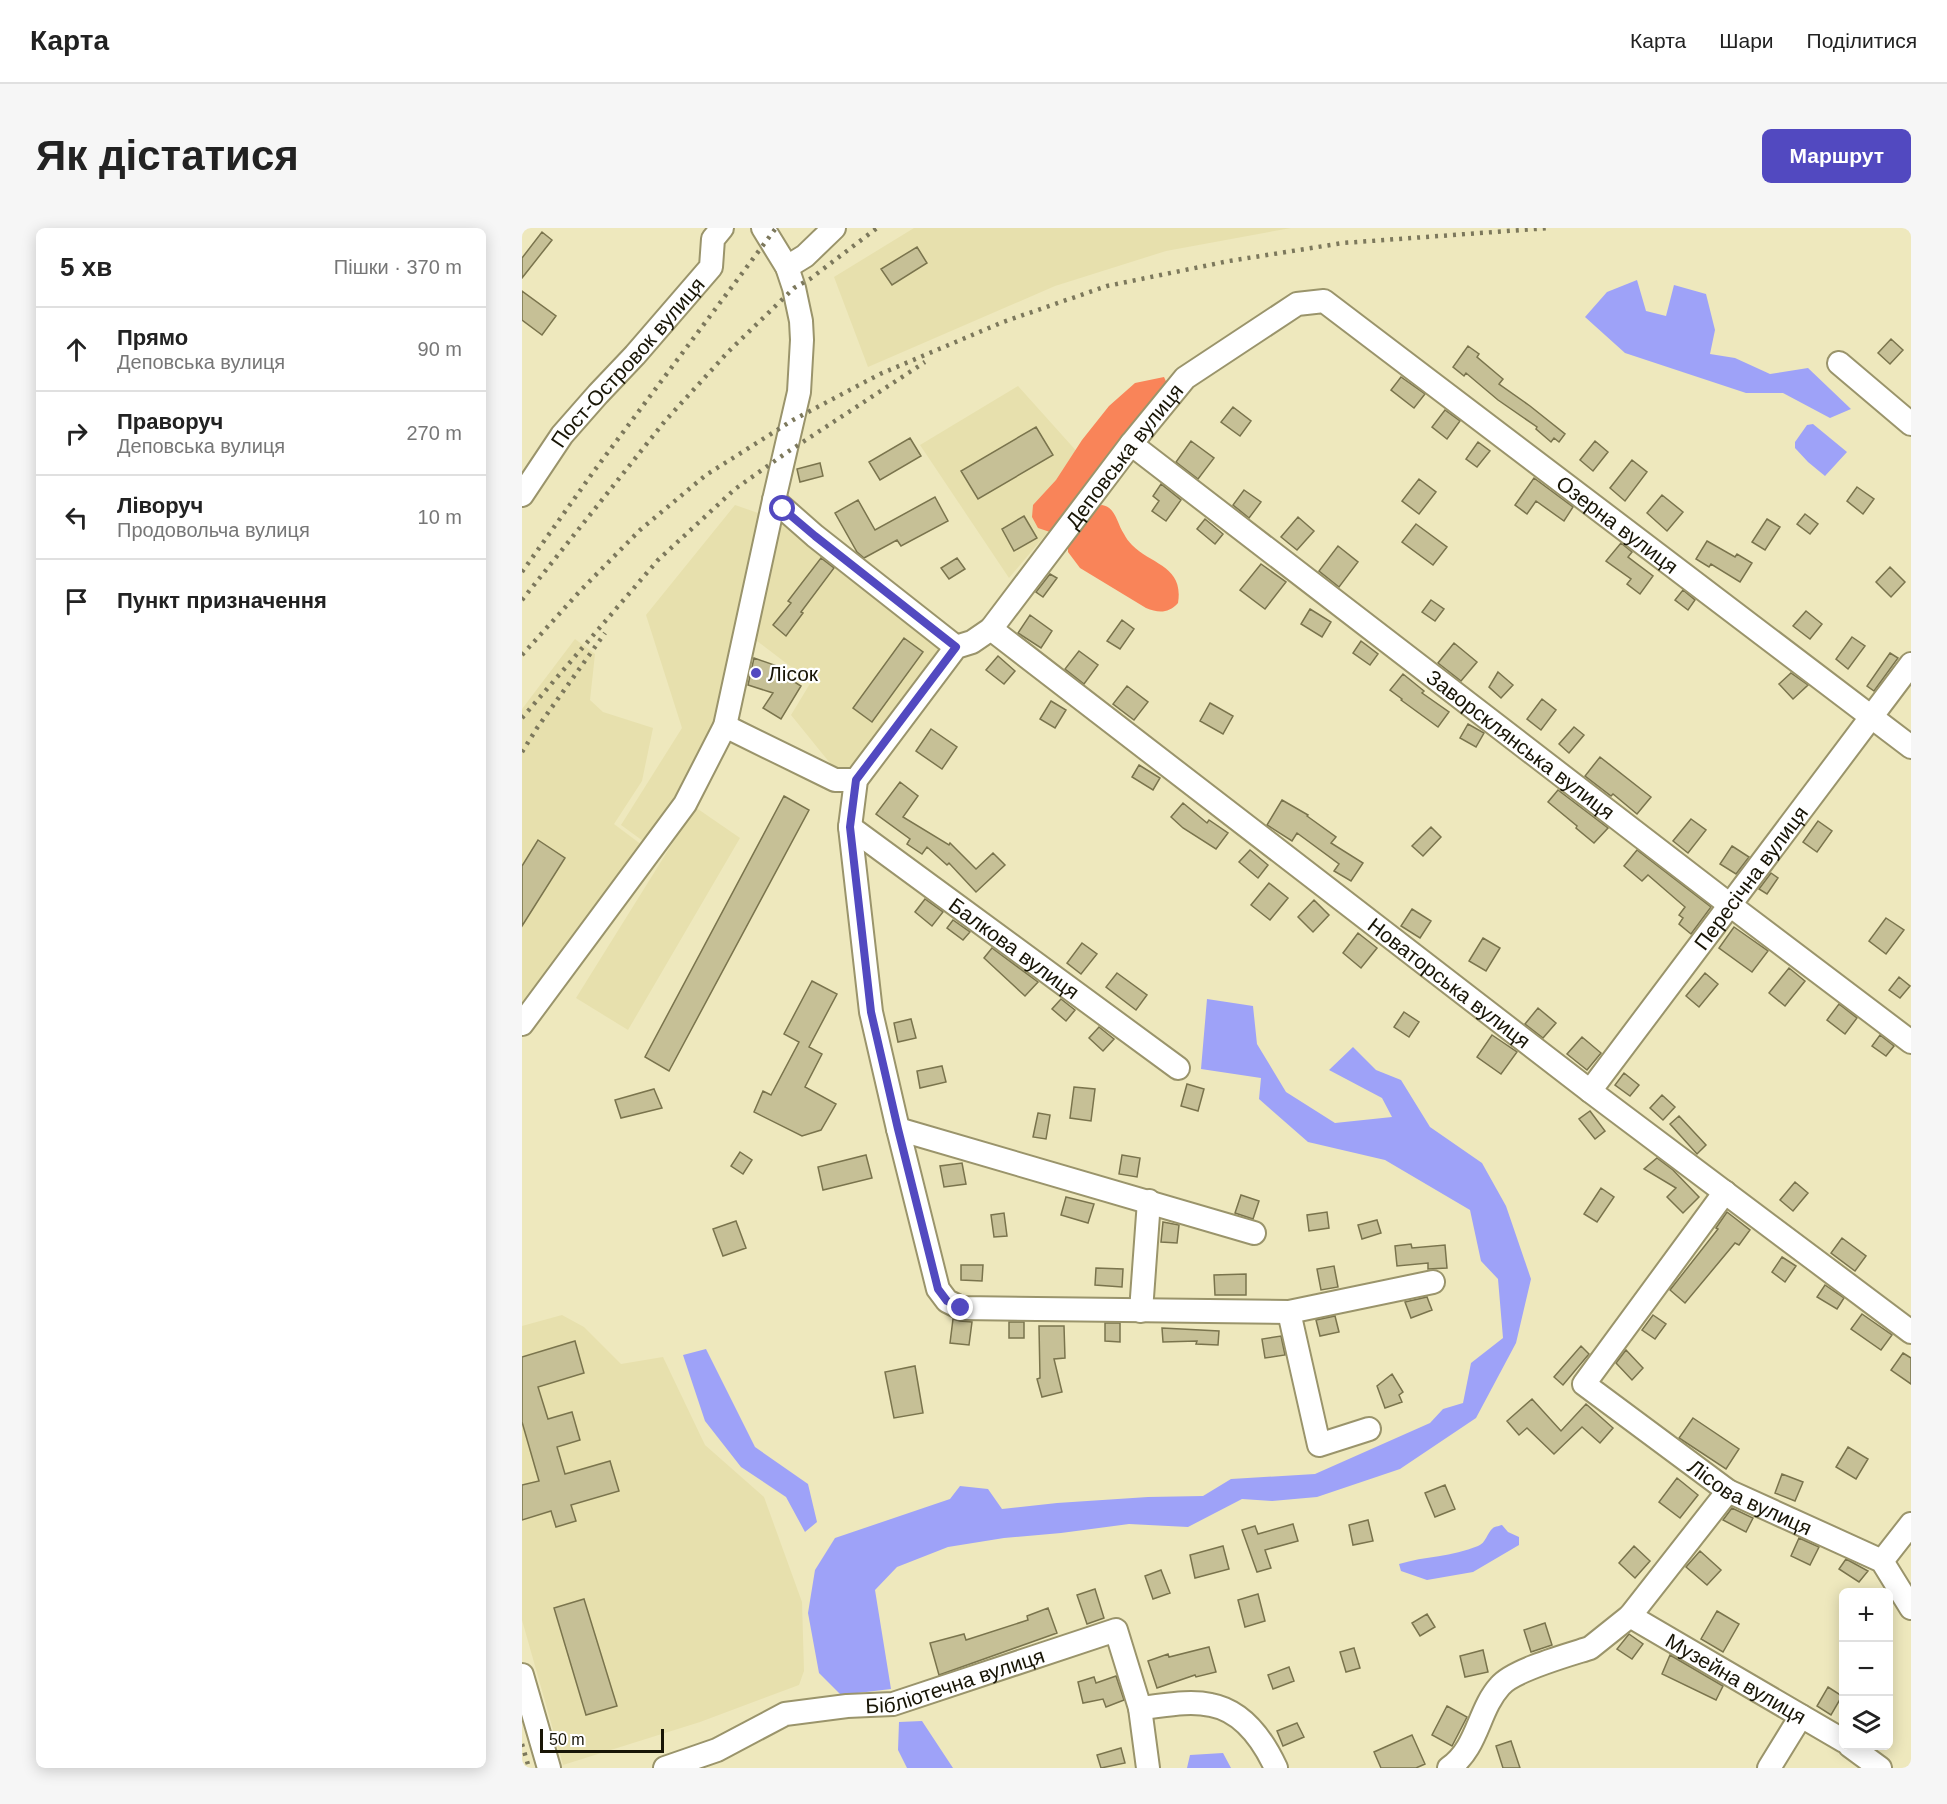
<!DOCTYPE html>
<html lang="uk">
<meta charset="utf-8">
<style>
:root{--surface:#fff;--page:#f6f6f6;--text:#222;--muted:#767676;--line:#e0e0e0;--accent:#5249c0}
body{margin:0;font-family:Arial,sans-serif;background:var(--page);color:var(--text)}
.controls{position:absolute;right:18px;bottom:18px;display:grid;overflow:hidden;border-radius:9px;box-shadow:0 3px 15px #0003}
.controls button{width:54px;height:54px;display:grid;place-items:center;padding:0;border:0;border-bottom:2px solid var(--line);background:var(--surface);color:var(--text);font:30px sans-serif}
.scale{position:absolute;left:18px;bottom:15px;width:124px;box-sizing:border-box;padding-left:6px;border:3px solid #181506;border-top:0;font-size:16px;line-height:21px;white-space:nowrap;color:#181506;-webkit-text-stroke:4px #fff;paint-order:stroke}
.stop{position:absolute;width:18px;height:18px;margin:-14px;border:4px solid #5249c0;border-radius:50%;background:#fff}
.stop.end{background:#5249c0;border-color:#fff;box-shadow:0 2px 6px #0008}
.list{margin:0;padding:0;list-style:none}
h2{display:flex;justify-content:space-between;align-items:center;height:78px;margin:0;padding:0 24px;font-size:26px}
h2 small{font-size:20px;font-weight:400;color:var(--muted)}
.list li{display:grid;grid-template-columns:39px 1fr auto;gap:18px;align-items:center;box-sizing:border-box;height:84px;padding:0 24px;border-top:2px solid var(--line)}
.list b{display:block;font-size:22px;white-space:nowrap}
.list p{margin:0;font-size:20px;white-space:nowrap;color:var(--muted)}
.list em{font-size:20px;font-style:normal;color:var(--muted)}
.icon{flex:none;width:33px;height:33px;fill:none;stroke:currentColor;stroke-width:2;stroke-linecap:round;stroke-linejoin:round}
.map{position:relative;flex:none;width:1389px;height:1540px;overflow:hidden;border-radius:9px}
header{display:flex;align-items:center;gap:36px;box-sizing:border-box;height:84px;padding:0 30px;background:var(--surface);border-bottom:2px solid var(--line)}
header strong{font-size:28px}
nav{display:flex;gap:33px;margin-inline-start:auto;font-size:21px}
.intro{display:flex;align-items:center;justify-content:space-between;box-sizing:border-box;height:144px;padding:0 36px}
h1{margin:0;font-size:42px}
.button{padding:15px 27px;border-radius:9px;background:var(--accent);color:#fff;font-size:21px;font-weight:700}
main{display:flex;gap:36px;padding:0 36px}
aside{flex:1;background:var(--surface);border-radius:9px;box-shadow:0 3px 15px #0003}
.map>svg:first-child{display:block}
.built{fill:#e7e0ad}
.forest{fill:#f98459}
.water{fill:#9ea2f8}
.building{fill:#c6c096;stroke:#7a744d;stroke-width:1.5}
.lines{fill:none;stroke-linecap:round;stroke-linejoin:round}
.minor-casing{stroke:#9a946b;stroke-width:26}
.minor{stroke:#fff;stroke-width:22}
.rail{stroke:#7c785c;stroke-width:4.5;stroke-dasharray:3 6;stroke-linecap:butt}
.route{stroke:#5249c0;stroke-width:8}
.poi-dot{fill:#5249c0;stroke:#fff;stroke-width:2}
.labels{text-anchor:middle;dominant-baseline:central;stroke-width:4.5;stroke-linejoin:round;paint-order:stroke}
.street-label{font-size:21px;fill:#181506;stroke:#fff}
.poi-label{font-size:21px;fill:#181506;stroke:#fff;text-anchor:start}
</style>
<header>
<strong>Карта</strong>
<nav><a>Карта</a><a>Шари</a><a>Поділитися</a></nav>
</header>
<div class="intro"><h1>Як дістатися</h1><a class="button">Маршрут</a></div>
<main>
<aside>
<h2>5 хв<small>Пішки · 370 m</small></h2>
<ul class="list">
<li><svg class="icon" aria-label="ahead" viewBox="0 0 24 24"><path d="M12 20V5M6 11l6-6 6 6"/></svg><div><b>Прямо</b><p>Деповська вулиця</p></div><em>90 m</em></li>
<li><svg class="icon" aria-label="right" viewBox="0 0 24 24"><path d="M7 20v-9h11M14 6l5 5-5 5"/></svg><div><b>Праворуч</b><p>Деповська вулиця</p></div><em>270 m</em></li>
<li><svg class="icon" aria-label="left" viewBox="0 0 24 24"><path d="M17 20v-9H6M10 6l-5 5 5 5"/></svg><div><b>Ліворуч</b><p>Продовольча вулиця</p></div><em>10 m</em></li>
<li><svg class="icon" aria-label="arrive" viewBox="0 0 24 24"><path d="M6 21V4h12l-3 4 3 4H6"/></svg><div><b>Пункт призначення</b></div></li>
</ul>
</aside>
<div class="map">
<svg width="1389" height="1540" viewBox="0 0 1389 1540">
<rect width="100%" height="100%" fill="#eee8bd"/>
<path class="built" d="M392,0H769L644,23L533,58L346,139L312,49Z
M496,158L575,246L487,350L398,217Z
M213,277L239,286L192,498L156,565L121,613L99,597L160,500L124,387Z
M267,295L420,424L337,538L312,540L269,487L289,454L235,413L250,299Z
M53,411L73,426L68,472L81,484L131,500L120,553L92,596L120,617L0,788V481Z
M173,579L218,610L106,802L54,770Z
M40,1087L62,1099L99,1136L141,1129L183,1217L242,1269L280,1374L282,1443L277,1457L178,1494L41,1537L0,1392V1098Z"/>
<path class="forest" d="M642,149L648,162L538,301L528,304L516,300L510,289L511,277L534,252L560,212L587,178L613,155Z
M580,277C594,279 595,296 602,306C604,310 607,314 610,317C630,337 662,338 656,375C646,386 636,385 624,380L558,340L546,324V313L571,279Z"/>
<path class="water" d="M1115,52L1124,83L1144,88L1152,57L1184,66L1193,102L1188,126L1213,130L1248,146L1286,140L1329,181L1308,190L1261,165H1224L1103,125L1063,89L1085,64Z
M1291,196L1325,224L1303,248L1286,234L1273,220V214L1285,197Z
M685,771L731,778L735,816L764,864L813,895L870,889L860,870L807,842L831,819L854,842L879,852L908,899L960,935L984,978L1009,1051L994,1115L954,1190L878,1241L795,1269L750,1273L720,1271L666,1299L607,1296L539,1305L482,1310L426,1319L375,1339L353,1362L369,1461L319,1467L297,1445L286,1385L293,1342L313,1310L428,1271L438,1258L466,1261L480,1281L535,1275L626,1269L681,1268L709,1251L793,1246L908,1195L921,1181L941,1175L949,1135L981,1110L976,1051L959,1033L948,982L863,932L786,914L737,871L739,850L679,841Z
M184,1121L233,1219L286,1256L295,1294L283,1304L264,1269L219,1239L183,1193L161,1127Z
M980,1297L986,1304L997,1309V1317L951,1344L905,1352L879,1343L877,1336C903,1328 930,1329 956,1318C964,1315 965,1305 971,1300C972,1299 980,1297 980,1297Z
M400,1493L431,1540H385L376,1522L377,1494Z
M701,1525L709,1540H665L668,1527Z"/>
<path class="building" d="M20,4L30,12L0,50V30Z
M395,19L405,35L370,57L359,41Z
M0,63L34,88L20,107L0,92Z
M1369,111L1381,122L1368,136L1356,125Z
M946,118L957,126L955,129L981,151L977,156L1008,178L1043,206L1037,214L1032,210L1029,214L1014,201L1015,199L976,172L944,145L942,148L931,139Z
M879,149L903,166L892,180L869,162Z
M711,179L729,193L718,208L699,194Z
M923,182L938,193L925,211L910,199Z
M514,199L531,227L456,271L439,243Z
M388,210L399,228L358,252L347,234Z
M669,213L692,230L676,251L654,234Z
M1073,213L1086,224L1071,243L1058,232Z
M956,214L968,223L955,239L944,231Z
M1110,232L1125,244L1103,273L1088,260Z
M298,235L301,248L278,254L275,241Z
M1012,250L1051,279L1042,293L1014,273L1005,286L993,277Z
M897,251L914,264L897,286L880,273Z
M639,256L659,272L644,293L630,283L637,273L631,268Z
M1335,259L1352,271L1341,286L1325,273Z
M722,262L739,274L727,290L711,277Z
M1140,267L1161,284L1145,303L1125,285Z
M413,269L426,293L379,318L375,312L342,330L335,324L313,285L336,272L353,302Z
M1283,286L1296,296L1288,306L1275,296Z
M502,288L515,310L492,323L480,301Z
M776,289L792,303L775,322L759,309Z
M683,291L701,306L693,316L675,301Z
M1245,291L1258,299L1243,322L1230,314Z
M894,296L925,319L911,337L880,314Z
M1185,313L1213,329L1215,326L1230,335L1218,354L1189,336L1187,339L1174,331Z
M1099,315L1110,324L1106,329L1131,348L1118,366L1105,356L1109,351L1084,333Z
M816,318L836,334L817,359L797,343Z
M299,330L312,340L279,384L281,385L264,408L251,397L269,375L266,373Z
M435,330L443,341L427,351L419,340Z
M739,336L764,354L743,381L718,362Z
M1368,339L1383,354L1369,369L1354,354Z
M528,346L535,350L521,369L514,364Z
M1161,362L1173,372L1166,382L1153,372Z
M909,372L922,381L913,393L900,384Z
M788,381L809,394L800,409L779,396Z
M1284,383L1300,396L1288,411L1271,398Z
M508,387L530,403L519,420L496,405Z
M600,392L612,401L598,421L585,413Z
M1330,409L1343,418L1326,441L1314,431Z
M382,410L401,424L350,494L331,480Z
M839,413L856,426L848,437L831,425Z
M932,415L955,434L939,453L916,435Z
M557,423L576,437L562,456L543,441Z
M1368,425L1376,430L1352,463L1345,458Z
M476,428L493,443L482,456L464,442Z
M232,430L258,439L255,443L279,458L259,491L241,480L251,465L226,457Z
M976,444L991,457L979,470L967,459Z
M1269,445L1286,457L1271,471L1257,456Z
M881,446L902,463L900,465L927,484L916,499L879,472L880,471L868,462Z
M605,458L626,474L612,492L591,476Z
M1020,471L1034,482L1019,502L1005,491Z
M529,473L544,482L533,500L518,491Z
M688,475L711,488L701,506L678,493Z
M946,496L962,505L954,519L938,510Z
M1052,499L1062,507L1047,525L1037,516Z
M409,501L435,519L420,541L394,523Z
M1078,529L1129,569L1115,586L1091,566L1089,568L1063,548Z
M617,537L638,550L631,562L610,549Z
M378,554L396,568L381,589L427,617L428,615L454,641L471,625L483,637L454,664L427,635L425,637L405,619L400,626L385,616L388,611L354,586Z
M1036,562L1086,600L1072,615L1054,600L1055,598L1026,574Z
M262,568L287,582L147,843L123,829Z
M760,572L786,587L785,588L814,609L809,615L841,635L829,653L812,643L817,636L775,605L770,613L745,597Z
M661,575L685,595L687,592L706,605L694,621L661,600L649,589Z
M1169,591L1184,602L1166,625L1151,613Z
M1296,593L1310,603L1295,624L1281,614Z
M909,599L919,609L901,628L890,618Z
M16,612L43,630L0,698V638Z
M1210,618L1227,629L1214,646L1198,636Z
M728,622L746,637L736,650L717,634Z
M1115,622L1189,679L1169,706L1157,696L1161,690L1157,687L1163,679L1126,647L1120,653L1102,638Z
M1249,645L1256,650L1245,666L1237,661Z
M747,655L766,670L748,692L729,677Z
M403,671L421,684L410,698L393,684Z
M792,672L807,687L791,704L776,689Z
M890,681L909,693L898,710L879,698Z
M1364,690L1382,702L1364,726L1347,713Z
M431,692L448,704L441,712L425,700Z
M1212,699L1246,723L1230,744L1197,720Z
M836,705L855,720L839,740L821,725Z
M961,710L978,720L964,743L947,733Z
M560,715L575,726L559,746L545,735Z
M470,720L516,754L503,768L462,730Z
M1267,740L1283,753L1263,778L1247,765Z
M595,745L625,767L614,782L584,759Z
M1183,745L1196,756L1177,779L1164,768Z
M1377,749L1388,758L1378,770L1367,762Z
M290,753L315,766L287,819L300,826L283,859L314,876L299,902L280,908L232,884L241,863L249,867L277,814L262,806Z
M539,771L553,782L544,793L530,781Z
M1317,776L1335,790L1323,806L1305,792Z
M1016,780L1034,795L1021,810L1003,796Z
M882,784L897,794L887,809L872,799Z
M389,791L394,810L376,814L372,795Z
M577,799L592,811L581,823L567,810Z
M970,807L995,824L979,846L955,829Z
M1358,807L1372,818L1364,828L1350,818Z
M1060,809L1079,825L1065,842L1045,826Z
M420,838L424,854L398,860L395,843Z
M1102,845L1117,857L1108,868L1093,857Z
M665,856L682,861L676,883L659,878Z
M552,859L573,861L569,893L548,890Z
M132,861L140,880L99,890L93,872Z
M1140,867L1153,879L1141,892L1128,880Z
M1068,883L1083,903L1073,911L1057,891Z
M516,885L528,887L524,911L511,909Z
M1157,888L1184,917L1175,926L1148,896Z
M218,924L230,932L221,946L209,938Z
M344,927L350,950L301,962L296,939Z
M600,927L618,930L615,949L597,946Z
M1135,930L1151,942L1177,969L1161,985L1145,969L1154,960L1122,941Z
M440,935L444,956L422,959L418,938Z
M1273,954L1286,965L1271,983L1258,972Z
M1079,960L1092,969L1075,994L1062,986Z
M719,967L737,973L731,991L713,985Z
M544,969L572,976L566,995L539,987Z
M805,984L807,1000L787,1003L785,987Z
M1205,984L1228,1002L1217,1017L1213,1015L1163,1075L1148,1062L1196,1001L1194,1000Z
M482,985L485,1008L472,1009L469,987Z
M855,992L859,1005L840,1011L836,997Z
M214,993L224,1020L201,1028L191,1001Z
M641,994L657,997L655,1015L639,1014Z
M1320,1010L1344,1028L1333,1043L1309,1025Z
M889,1016L890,1020L923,1017L925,1040L906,1041V1035L875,1038L873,1018Z
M1260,1029L1274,1038L1263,1054L1250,1044Z
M439,1037H461L460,1053L439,1052Z
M812,1038L816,1059L799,1062L795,1041Z
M574,1040L601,1041L600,1059L573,1057Z
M724,1046V1067H693L692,1047Z
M1303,1057L1322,1070L1315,1081L1295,1069Z
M905,1069L910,1082L889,1090L883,1074Z
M1340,1086L1370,1107L1359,1122L1329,1101Z
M1131,1087L1144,1096L1133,1111L1120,1102Z
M813,1088L817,1104L798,1108L794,1092Z
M431,1091L438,1093L450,1094L447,1117L428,1115Z
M487,1094H502V1110H487Z
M583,1095H598V1114L583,1113Z
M517,1098H542L543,1130L532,1131L540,1164L520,1169L515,1151L518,1150Z
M640,1100L697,1103L696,1117L674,1116L675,1113L641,1114Z
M759,1108L763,1127L743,1130L740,1111Z
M53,1113L62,1145L16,1159L26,1191L50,1184L58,1212L35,1219L43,1246L88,1233L97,1263L49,1277L54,1293L34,1299L29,1283L0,1292V1257L17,1253L0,1194V1129Z
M1059,1118L1067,1126L1041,1157L1032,1149Z
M1104,1122L1121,1140L1110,1152L1094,1135Z
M1381,1125L1389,1130V1156L1369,1142Z
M393,1138L401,1185L372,1190L363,1144Z
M870,1146L881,1164L877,1167L880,1174L863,1180L855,1158Z
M1010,1171L1039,1203L1064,1176L1091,1200L1078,1215L1060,1199L1032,1226L1005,1200L997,1207L985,1193Z
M1171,1190L1217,1221L1204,1241L1157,1210Z
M1326,1219L1346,1231L1334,1251L1314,1239Z
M1260,1246L1281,1254L1273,1273L1253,1265Z
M1155,1250L1176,1267L1158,1290L1137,1274Z
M923,1257L933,1281L913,1289L903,1265Z
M1210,1280L1231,1290L1224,1304L1201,1292Z
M846,1292L851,1313L831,1317L827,1297Z
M771,1296L776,1313L743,1322L749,1340L735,1344L720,1302L733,1298L736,1306Z
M1277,1310L1297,1319L1288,1337L1269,1328Z
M701,1318L707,1341L673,1350L668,1327Z
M1112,1318L1128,1333L1113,1350L1097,1335Z
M1178,1323L1199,1342L1185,1357L1164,1339Z
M1324,1331L1346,1343L1337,1354L1317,1341Z
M639,1342L648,1365L631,1371L623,1348Z
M573,1361L582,1390L565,1396L555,1367Z
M736,1366L743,1393L723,1399L716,1372Z
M62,1371L95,1478L64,1487L32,1380Z
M526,1380L535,1405L417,1447L408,1415L442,1406L444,1412L506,1392L505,1388Z
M1195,1383L1217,1396L1201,1424L1179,1411Z
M905,1386L913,1399L898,1408L890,1395Z
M1023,1395L1030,1417L1009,1424L1002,1402Z
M1107,1406L1121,1416L1110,1431L1095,1421Z
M687,1419L694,1444L674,1449L673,1447L635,1460L626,1433L646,1426L647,1429Z
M832,1420L838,1440L824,1444L818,1424Z
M961,1422L966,1444L943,1449L938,1428Z
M1148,1427L1201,1458L1194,1472L1140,1446Z
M767,1439L772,1453L751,1461L746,1447Z
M594,1448L602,1472L584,1479L581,1471L561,1475L556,1454L572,1449L574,1455Z
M1306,1459L1320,1468L1309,1487L1295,1478Z
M925,1478L945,1489L930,1518L910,1507Z
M775,1495L782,1509L761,1518L755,1503Z
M890,1507L903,1536L894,1540H859L852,1524Z
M989,1513L998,1540H981L974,1518Z
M599,1520L603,1535L579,1540L575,1527Z"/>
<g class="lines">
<defs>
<g id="minor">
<path d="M265,39L283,28L312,0"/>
<path d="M1317,135L1389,196"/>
<path id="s1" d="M609,216L1208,677L1389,814"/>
<path id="s2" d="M0,267L40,207L76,166L113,127L189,39L191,11L200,0"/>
<path d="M252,272L293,308L434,419"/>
<path id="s3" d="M469,401L1068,863L1389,1104"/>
<path d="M203,498L313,552H334"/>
<path id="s4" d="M328,599L656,840"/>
<path d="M0,796L163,576L203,498L252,272L277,164L280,112L279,93L272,60L265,39L241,0"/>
<path id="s5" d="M1068,863L1389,436"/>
<path d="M376,901L732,1005"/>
<path id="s6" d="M1203,964L1062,1156L1206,1263L1360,1333L1389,1380"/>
<path id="s7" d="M911,1054L767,1084L439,1080L425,1073L416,1061L376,901L349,784L328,599L334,552L434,419L450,414L469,401L609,216L663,150L775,76L802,73L1389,519"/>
<path d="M619,1083L627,973"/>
<path d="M767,1084L797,1217L847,1201"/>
<path d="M1360,1333L1389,1296"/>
<path id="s8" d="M1108,1388L1322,1513"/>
<path d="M0,1447L27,1540"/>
<path d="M618,1480C640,1478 666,1472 689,1477C721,1483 741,1512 754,1540"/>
<path d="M1328,1518L1358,1540"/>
<path id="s9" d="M143,1540L195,1522L263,1486L325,1478L371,1476L594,1402L618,1480L626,1540"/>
<path d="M927,1540C956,1520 956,1482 978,1458C991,1442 1046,1427 1068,1420L1108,1388L1206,1263"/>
<path d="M1247,1540L1279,1488"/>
</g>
</defs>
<use href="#minor" class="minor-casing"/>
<use href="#minor" class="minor"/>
<path class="rail" d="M0,344L72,243L254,0
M0,372L143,193L206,124L272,60L288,51L355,0
M0,427L58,363L118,302L184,247L271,192L358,146L481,94L585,58L707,33L821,15L1027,0
M0,490L136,332L213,261L264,225L403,134
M0,524L15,500L83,405
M0,1516L7,1540"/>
</g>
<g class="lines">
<path class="route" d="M261,281L293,308L434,419L334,552L328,599L349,784L376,901L416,1061L425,1073L439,1080"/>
</g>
<circle class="poi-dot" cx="234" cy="445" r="6"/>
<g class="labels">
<g class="street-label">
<text stroke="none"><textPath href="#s2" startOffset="170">Пост-Островок вулиця</textPath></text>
<text stroke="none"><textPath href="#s7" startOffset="1449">Деповська вулиця</textPath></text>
<text stroke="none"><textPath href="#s7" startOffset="2078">Озерна вулиця</textPath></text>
<text stroke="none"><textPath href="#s1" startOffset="492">Заворсклянська вулиця</textPath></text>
<text stroke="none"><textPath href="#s5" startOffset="267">Пересічна вулиця</textPath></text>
<text stroke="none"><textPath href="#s4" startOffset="204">Балкова вулиця</textPath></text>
<text stroke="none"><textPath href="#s3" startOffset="579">Новаторська вулиця</textPath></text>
<text stroke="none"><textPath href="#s6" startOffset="440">Лісова вулиця</textPath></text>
<text stroke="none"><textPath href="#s9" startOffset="306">Бібліотечна вулиця</textPath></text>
<text stroke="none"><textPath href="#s8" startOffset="123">Музейна вулиця</textPath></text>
</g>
<g class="poi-label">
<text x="246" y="445">Лісок</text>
</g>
</g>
</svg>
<div class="controls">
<button>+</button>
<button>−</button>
<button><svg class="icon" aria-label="layers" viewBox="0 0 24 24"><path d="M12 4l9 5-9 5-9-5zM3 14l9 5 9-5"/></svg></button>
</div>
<div class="scale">50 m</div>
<div class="stop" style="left:261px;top:281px"></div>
<div class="stop end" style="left:439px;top:1080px"></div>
</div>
</main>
